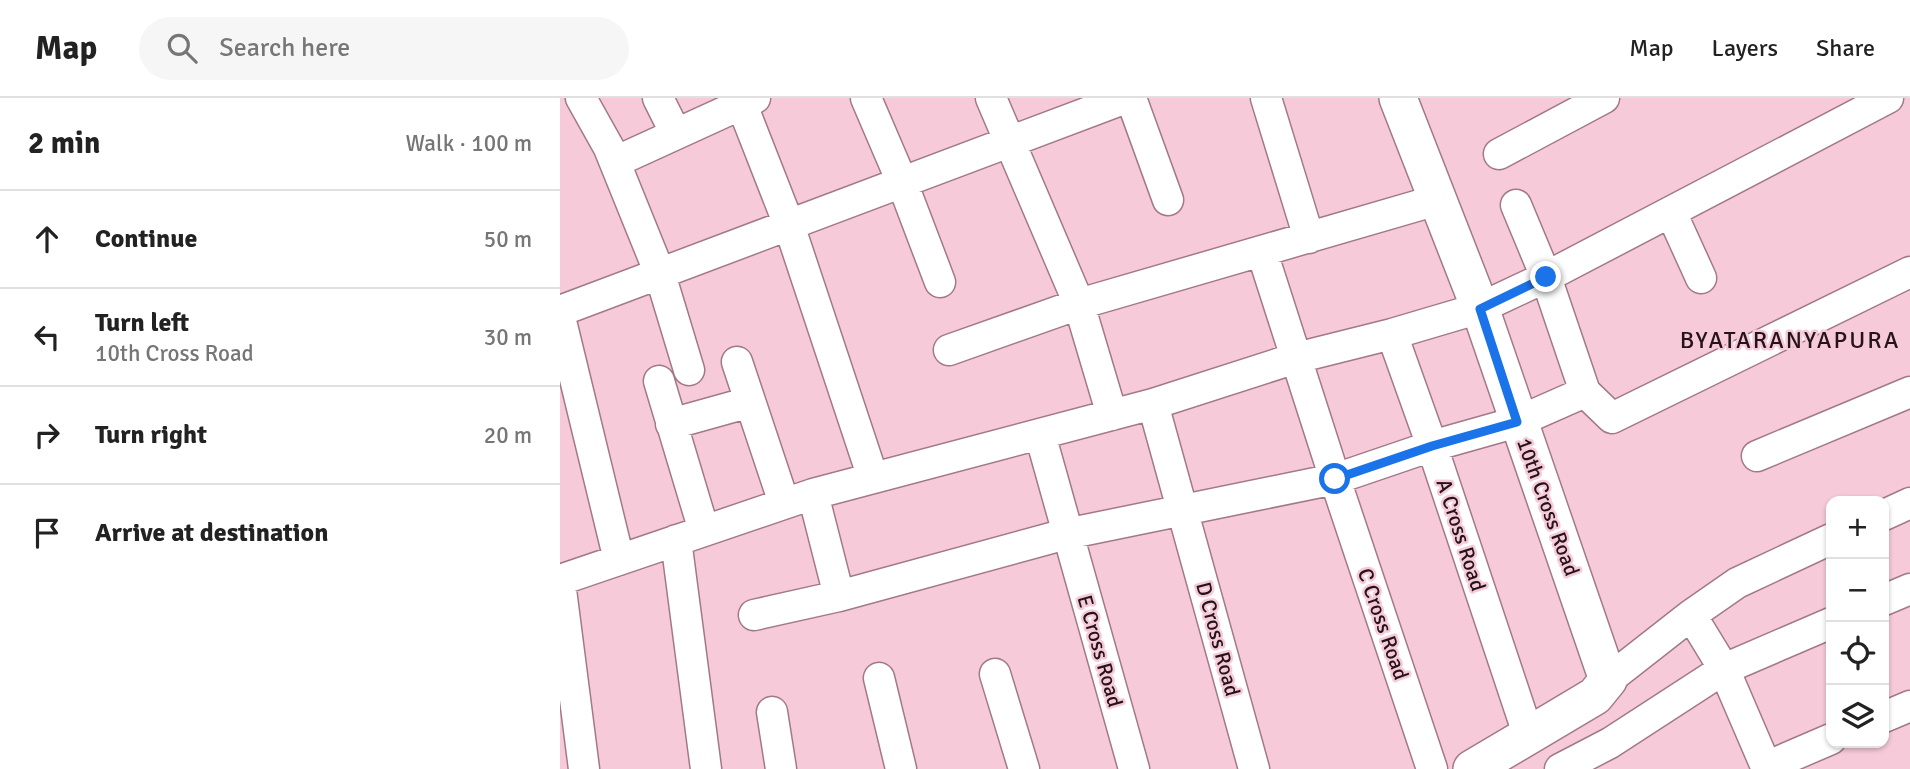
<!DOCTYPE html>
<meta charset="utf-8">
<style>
:root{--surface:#fff;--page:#f6f6f6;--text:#222;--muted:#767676;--line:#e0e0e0}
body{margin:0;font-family:Signika,sans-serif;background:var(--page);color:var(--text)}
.controls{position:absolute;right:21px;bottom:21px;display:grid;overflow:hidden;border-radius:14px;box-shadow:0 2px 5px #0004}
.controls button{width:63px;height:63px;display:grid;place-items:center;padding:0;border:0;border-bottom:2px solid var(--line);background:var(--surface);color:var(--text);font:35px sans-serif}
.stop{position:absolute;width:21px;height:21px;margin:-16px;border:5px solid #1a73e8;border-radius:50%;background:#fff}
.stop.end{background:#1a73e8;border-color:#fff;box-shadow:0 2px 7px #0008}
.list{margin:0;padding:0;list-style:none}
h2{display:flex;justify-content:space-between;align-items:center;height:91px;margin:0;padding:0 28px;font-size:30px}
h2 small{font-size:23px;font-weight:400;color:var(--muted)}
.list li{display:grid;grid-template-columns:46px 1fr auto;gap:21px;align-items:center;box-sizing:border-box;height:98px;padding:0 28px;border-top:2px solid var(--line)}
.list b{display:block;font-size:26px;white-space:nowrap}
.list p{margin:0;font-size:23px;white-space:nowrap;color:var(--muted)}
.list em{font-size:23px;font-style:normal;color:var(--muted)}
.icon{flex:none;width:38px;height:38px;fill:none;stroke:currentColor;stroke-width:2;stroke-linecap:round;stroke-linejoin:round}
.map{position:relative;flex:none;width:1350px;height:671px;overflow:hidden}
header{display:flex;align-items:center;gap:42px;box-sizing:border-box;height:98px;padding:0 35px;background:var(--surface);border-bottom:2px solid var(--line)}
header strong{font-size:33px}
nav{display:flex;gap:38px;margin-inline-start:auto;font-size:24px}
.search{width:490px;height:63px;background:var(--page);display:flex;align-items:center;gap:18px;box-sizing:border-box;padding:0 24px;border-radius:38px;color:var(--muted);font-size:26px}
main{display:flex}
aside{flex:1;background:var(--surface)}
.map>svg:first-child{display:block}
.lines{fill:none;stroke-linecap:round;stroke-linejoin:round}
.minor-casing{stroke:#a27989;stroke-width:33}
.tertiary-casing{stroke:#a27989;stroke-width:40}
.minor{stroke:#fff;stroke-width:30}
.tertiary{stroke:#fff;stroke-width:37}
.route{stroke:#1a73e8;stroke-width:9}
.labels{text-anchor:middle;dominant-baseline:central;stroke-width:5;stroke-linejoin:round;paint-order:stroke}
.street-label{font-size:21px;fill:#24141a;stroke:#f7cada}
.quarter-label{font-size:24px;letter-spacing:2px;fill:#24141a;stroke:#f7cada}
</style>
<header>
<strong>Map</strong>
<div class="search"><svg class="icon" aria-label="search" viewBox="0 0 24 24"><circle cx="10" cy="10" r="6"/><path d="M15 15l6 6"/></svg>Search here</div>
<nav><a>Map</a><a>Layers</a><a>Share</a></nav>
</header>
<main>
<aside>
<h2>2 min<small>Walk · 100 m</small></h2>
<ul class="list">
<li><svg class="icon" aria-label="ahead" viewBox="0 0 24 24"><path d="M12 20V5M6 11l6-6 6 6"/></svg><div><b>Continue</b></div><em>50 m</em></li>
<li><svg class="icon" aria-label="left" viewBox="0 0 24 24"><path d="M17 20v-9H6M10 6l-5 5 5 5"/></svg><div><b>Turn left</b><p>10th Cross Road</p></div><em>30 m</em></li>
<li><svg class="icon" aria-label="right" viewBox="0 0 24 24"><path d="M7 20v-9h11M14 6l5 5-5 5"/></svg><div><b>Turn right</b></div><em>20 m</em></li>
<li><svg class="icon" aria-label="arrive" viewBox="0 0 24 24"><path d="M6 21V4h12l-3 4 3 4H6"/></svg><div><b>Arrive at destination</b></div></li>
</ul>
</aside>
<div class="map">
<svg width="1350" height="671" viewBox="0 0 1350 671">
<rect width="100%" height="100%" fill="#f7cada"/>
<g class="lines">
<defs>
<path id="minor" d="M21,0L49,50L100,176L129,272
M98,0L116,36
M306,0L342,84L380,184
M431,0L519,206L552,317
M571,0L608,102
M706,0L749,140
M182,7L229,127L313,380
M939,56L1044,0
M55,64L195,0
M956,107L986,179L1025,294
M1111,114L1141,180
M702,154L775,381L872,671
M0,213L566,0
M0,219L59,462
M832,236L872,348L969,639
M389,252L519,206L877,102
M177,264L224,405
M99,283L144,433
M593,306L736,260L832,236L920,210L986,179L1328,0
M111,326L190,304
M480,336L574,671
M1197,358L1350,294
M1324,417L1350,405
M116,442L146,671
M0,482L253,396
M0,484L24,671
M1324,502L1350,491
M194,517L279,498
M1131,517L1177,485L1271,441
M435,576L464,671
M319,580L341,671
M1048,582L1131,517L1164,571L1271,525
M212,614L221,671
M1324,619L1350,608
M1206,669L1271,641
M694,671L593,306L253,396L279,498L506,436L775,381L872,348L957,324L1025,294L1052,320L1350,174
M1000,671L1050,645L1164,571L1207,671"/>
<path id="tertiary" d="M838,0L920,210L1048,582L1035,598L912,671"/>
</defs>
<use href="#minor" class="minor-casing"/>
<use href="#tertiary" class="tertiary-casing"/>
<use href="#minor" class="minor"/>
<use href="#tertiary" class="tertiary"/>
</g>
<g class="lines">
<path class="route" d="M775,381L872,348L957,324L920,211L986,179"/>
</g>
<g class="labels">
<g class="street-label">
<text transform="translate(988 409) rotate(70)">10th Cross Road</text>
<text transform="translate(901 437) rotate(72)">A Cross Road</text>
<text transform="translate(823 526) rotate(71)">C Cross Road</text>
<text transform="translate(658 541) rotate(75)">D Cross Road</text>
<text transform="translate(540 553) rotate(74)">E Cross Road</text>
</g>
<g class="quarter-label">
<text x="1230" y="242">BYATARANYAPURA</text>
</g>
</g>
</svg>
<div class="controls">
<button>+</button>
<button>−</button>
<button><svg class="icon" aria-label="locate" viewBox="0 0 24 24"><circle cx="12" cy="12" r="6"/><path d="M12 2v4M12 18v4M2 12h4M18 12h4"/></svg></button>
<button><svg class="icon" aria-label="layers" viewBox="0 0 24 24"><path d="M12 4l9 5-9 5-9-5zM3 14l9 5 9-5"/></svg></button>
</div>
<div class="stop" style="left:775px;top:381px"></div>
<div class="stop end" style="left:986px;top:179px"></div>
</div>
</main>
